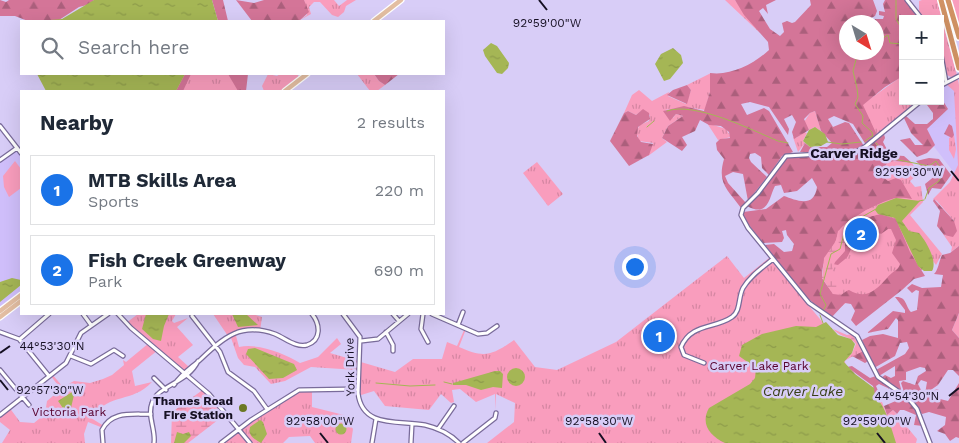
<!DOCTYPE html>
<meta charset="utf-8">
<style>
:root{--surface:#fff;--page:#f6f6f7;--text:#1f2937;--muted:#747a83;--line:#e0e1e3;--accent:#1a73e8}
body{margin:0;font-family:"Work Sans",sans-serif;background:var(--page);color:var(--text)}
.controls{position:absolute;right:15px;top:15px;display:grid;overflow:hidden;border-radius:0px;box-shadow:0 5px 20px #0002}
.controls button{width:45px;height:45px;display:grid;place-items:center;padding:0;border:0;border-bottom:1px solid var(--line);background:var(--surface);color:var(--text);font:25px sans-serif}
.compass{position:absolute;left:839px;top:15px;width:45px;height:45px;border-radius:50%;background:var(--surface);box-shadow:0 5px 20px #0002;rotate:142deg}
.you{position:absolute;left:634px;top:266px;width:18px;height:18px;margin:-12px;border:4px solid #fff;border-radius:50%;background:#1a73e8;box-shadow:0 0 0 8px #1a73e833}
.badge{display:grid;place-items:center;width:32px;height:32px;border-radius:50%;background:var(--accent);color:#fff;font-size:16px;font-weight:700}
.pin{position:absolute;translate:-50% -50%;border:2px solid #fff;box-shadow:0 1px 5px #0006}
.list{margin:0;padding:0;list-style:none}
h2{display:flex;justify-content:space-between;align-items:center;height:65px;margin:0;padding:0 20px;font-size:21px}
h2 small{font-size:16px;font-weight:400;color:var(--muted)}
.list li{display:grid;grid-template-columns:32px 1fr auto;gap:15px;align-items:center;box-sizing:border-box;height:70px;margin:0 10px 10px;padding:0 10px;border:1px solid var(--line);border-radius:0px}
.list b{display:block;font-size:19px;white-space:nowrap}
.list p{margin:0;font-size:16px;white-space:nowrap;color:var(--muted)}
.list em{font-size:16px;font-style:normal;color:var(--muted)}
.icon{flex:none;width:28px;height:28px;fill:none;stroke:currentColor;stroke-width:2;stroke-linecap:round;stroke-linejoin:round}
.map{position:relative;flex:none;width:959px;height:443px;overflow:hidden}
.search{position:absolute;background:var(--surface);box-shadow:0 5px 20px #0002;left:20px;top:20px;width:425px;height:55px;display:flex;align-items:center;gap:12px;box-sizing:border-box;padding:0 18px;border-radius:0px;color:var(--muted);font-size:19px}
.panel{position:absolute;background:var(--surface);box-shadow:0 5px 20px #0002;left:20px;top:90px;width:425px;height:225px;border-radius:0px}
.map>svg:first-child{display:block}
.built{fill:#d0bffb}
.grass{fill:url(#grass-tufts)}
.forest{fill:url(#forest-firs)}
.wetland{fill:url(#wetland-marsh)}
.garden{fill:#f99dbd}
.water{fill:url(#water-ripples)}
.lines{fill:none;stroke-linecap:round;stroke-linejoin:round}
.stream{stroke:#a5b655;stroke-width:1}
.minor-casing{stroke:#796b9a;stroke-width:5.5}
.major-casing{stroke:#fff;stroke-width:7}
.highway-casing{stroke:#fff;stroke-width:8}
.minor{stroke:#fff;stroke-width:3}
.major{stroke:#e3bea2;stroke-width:4.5}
.highway{stroke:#d19364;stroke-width:5}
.ticks{fill:none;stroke:#161023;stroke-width:2}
.poi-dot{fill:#6b7824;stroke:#d8cdf7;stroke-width:2}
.labels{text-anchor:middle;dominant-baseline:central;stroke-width:5;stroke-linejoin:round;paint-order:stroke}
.park-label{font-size:12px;fill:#57002d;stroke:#d8cdf7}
.street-label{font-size:12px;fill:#161023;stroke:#d8cdf7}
.poi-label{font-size:12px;font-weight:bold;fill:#161023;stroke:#d8cdf7;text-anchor:end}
.neighbourhood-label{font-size:14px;font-weight:bold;fill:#161023;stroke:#d8cdf7}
.water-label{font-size:14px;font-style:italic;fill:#383f16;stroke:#d8cdf7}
.ticks-label{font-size:12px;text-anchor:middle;fill:#161023;stroke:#d8cdf7;stroke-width:5;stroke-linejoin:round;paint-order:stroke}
</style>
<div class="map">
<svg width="959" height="443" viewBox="0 0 959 443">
<defs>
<pattern id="grass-tufts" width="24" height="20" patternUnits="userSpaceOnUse" patternTransform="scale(1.25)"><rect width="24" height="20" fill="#f99dbd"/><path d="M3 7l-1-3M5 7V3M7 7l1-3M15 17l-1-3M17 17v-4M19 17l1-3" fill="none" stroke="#d586a2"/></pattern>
<pattern id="forest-firs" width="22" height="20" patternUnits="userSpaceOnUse" patternTransform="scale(1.25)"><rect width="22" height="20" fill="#d47598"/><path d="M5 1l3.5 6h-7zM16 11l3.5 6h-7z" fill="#ab5f7c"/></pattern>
<pattern id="wetland-marsh" width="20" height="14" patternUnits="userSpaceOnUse" patternTransform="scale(1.25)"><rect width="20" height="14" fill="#f99dbd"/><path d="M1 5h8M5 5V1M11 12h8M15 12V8" fill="none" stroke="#d586a2"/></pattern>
<pattern id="water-ripples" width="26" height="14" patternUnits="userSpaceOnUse" patternTransform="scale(1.25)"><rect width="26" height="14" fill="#a5b655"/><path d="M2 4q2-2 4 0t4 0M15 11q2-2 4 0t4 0" fill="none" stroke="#8d9b4a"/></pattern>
</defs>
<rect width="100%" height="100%" fill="#d8cdf7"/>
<path class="built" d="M947,84L959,93V179L922,131L932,123L940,101V88Z
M17,148L21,153V295L0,311V160Z"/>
<path class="grass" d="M304,0H334L339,6L347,0H356L346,6L344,12L338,17L332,15L320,2H314L309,7L311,14L300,20L307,15Z
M725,0H735L760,33Z
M905,0L920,19H903L863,104L902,76L903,101L917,102L868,143L832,1L846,22V52H876Z
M922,0H937L957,75L951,77L947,75L940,44V19H924L919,12V1Z
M951,0H959V25Z
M711,73L710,92L705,110L686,107L665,110L673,118L676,114L683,116L668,126L662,138L667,142L648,156L653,143L639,141L636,131L640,125L649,121L650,115L641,111L636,115L628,111L624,113L632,95L639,90L652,101L669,92L668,96L686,104L691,90L687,85Z
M128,74H246L242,91H142Z
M268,74L277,76L280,74H297L299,77L281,91H264L262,86Z
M357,74H374L379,81L385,85L377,91H370Z
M958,79L959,85V246L951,252L952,247L943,234L946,236L954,221L937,201L933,199L950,182L958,165L954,91L946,84Z
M815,111L821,131L815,127L809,130L804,122L810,113Z
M707,123L726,129L731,137L718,140Z
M804,132L807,133L803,141L805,143L798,152L793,137L796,138Z
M954,135L956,149L954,159L949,150V138Z
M876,140L892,161L912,163L920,176H916L910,181L915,187L921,186L923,202L910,215L942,254L936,265L933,261L870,311L856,295L829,316L825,189L799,155C831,156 849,161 876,140Z
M537,162L563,194L548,206L523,173Z
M727,256L744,278L769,258L850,355L844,360L846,365L882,402L887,415L893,410L917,439L916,443H487L514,422L515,403L496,394L495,410V394L476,402L460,389L452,390L454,402L451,403L441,394L429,410L385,406L374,391L358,396L357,370L311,367L285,381L271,384L255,367L244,365L238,358L230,335L228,336L213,314H252L262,317L260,331L235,332L239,347C258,343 284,353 300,363L318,357L337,338L341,344L330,353L395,372L413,359H442L447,342L457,346L465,328L466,329L459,347C484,358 491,356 514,340L535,367L557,370L616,342Z
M959,313V338L952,330Z
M138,314H176L172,321L174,323L188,318L177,327L193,345L178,357L189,367L184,372L158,350L132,371L135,386L152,382C131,404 112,391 91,418L104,426L103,428L88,422L84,434L85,443H2L10,430L0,422V415L9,407L20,422L34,423L45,414L47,401L61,389L50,375L52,374L63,387L74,381L90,383L103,379L112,375L124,365L123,360L126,362L149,343L126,323Z
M305,388H312V407L344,415L353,429L351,443H315L310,436L289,437L283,443H224L251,419Z"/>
<path class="forest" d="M0,0L6,2L9,0H94L91,4L79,7L59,20L28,21L15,16H0Z
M212,0H223L228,21H218Z
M236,0L254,3L264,0H304L309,12L299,21H252Z
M735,0H776L766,5L768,14L763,8L759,11L770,29L780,36L784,32L782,23L787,21L792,23L795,22L811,5L810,0H873L877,11L875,16L869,19L857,18L856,22H846V52H876V22H872L875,19H883L884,16L879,15V11L885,12L883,4L885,0H905L916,14L913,19H903V76L885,87L863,105L877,135L866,145L853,124L834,116L828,119L833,127L845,122L849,123L864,146C846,157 820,152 800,152L805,143L810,147H827L832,143L821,131L815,111L810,113L804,119L809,130L794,139L792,132L796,122L792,115L784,119L789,129L788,135L769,107L750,102L741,104L747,115L764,108L769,111L793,152L782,156L769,175L762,168L761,157L755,153L750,154L749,158L751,162L767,177L748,201L743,174L733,172L725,176L728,183L746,203L741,208C727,189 717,183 724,159L717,150L716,143L720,139L730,138L729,132L721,126L709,125L700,120L695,131L682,137L687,145L682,151L662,138L668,126L683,116L676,114L670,121L663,111L684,106L704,111L710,92V73C731,76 754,64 769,50L768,42L744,15Z
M185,74H191L183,91H176Z
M228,74H248L246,91H238Z
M374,74H399L385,85L379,81Z
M687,85L691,90L687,104L667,95L673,90Z
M940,96L948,109L927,129L935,145L927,153L917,157L900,140L910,138L915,145H923L911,133L904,118L906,116L915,124H927L933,119V113L924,101H940Z
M643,109L649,113L650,119L638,127L637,136L641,142L653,144L649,155L629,166L610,141L624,113L628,111L636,115Z
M949,124L952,126L954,135L952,138L944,134Z
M884,134L885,138L883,142L890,155L904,156L912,163L894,161L887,163L883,170L884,178L888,181L896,178L901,180L912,199C905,198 899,197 892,199C880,202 845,220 839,231C837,234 837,239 835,242C828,257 822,259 822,278L833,294L849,290C866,300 875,291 887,278C891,272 899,270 900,264L892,253L896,240L891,229H888L881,234L867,224C857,229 853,246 848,256C846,259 841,262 838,265L833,264L843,253L845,241L865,218L880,214L896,219L910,252L925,276L914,279L902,290L856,326L851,320L855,311L851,304L845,303L831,318L805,296L765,245L774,244L784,252L792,251L794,244L787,235L786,230L782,231L784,238L782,242L763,243L745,220L743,212L766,209L784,196C796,200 814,209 817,187L812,178L797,191L784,193L781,185L775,186C769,197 769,218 747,206L787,157L852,155L865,149Z
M929,158L939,159L951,175L941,189L932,188L928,195L925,184L936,175L924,169L916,161Z
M934,199L954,221L957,231L953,237L944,235L937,226L940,211L933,201Z
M959,246V313L952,330L959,338V376L953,370H948L938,385L925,394L927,382L921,380L918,384L922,392L911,399L905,395L901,383L903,381L915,385L918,376L926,371L925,368L920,367L906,372V380L899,381L902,393L881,378L885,375L891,378L895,376V366L879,376L876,370L905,354L909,348L907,342L900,343L895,356L874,368L862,340L870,336L883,334L898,338V320L896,318L888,329L867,333L893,311L905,313V310L895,297C907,296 905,306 911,312L917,310L919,291L916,290L912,293L907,288L912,284L922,288L941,287L943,275L934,274C938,271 939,261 942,255L950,253Z
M863,351L868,361L865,363L852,356Z
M852,366L870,378L876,376L890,389L879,384L876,386L880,395L886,393L887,397L880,400L875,396L873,386L847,367Z
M959,383V438L956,437L950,441L945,434L937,431L945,425L946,417L929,412L922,414L913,401L937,389L939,390L940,399L948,401Z
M907,399L917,411L923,426L914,425L916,415L904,410H900L897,414L893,410L887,415L884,406L898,400Z"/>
<path class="wetland" d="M877,206L875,210L880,214L868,217L859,223L845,241V251L835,262L832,270L848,290L841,295L833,294L822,278L824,258L836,241L838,231L866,210Z
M833,329L847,335L852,334L863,351L844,361L852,353L856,344C850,336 839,337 833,329Z
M204,389L227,413L188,443H171L172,412Z"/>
<path class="garden" d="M15,161L21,169V188L9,197L4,187L3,176Z
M657,320L672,344L660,352L645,328Z
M289,411L300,413L308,424L289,431L281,414Z
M327,414L335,423L326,430L319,423Z
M334,432L348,441L345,443H323L318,437L326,433Z"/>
<path class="water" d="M94,0H212L218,21H38L62,19Z
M491,43L497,46L509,63L508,68L502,74L497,73L485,56L483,50Z
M673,48L681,55L683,63L670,79L664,81L655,64L661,54Z
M37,74H185L176,91H46Z
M815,127L825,134L828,142L821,146L810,147L803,141L809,130Z
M896,198L920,201L902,221L909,231L919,233C926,241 938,261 932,271H924L918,266L895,218L878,214L875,210L878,205Z
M12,278L21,280V285L0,302V282Z
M146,314H169L164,326L161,341L153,339L142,329Z
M232,314H246L258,325L238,327Z
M826,322L838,335L851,339L855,344L852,353L844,362L855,374L874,388L875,396C886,407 891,427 896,443H725C710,436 700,424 709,408L750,384L755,378L756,368L739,356L742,345L762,334L796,326L816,327Z
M255,348L294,364L297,370L283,378L269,379L246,354L248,349Z
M507 377a9 9 0 1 1 18 0a9 9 0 1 1-18 0Z
M495,371H500L503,374L502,388L493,387L481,390L466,385H453V383Z
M72,392L74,395L70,412L67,414L58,401Z
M260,420L263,422L267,434L261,443C254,439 248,436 250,427Z
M335.5 429a5.5 5.5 0 1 1 11 0a5.5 5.5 0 1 1-11 0Z
M177,432L183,434L189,432L191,436L184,443H174Z"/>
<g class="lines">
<path class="stream" d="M896,0V19L903,31
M876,42L888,35L890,43L903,44
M858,52L853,71L857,88L858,97L855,104L863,116L862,123L872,132L873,138
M667,111C694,101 752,130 778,141L788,143
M647,127L654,121
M865,141L872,136
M827,142L842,144L861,142
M876,143L889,158L929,166L936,161L943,172L939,181L929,188L925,199
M919,201L924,200
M823,311L826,305L820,294L831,254L840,249L846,226L876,209
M820,315L823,323
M444,382L452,384
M376,383L410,386L435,385"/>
<defs>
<path id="minor" d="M907,0L922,19
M940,49L946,82
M940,86L959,76
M921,101L866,146L856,152L786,156L758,193L743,208L741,215L748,228L809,303L857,336L878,377L909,399L917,409L930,443
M0,126L21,153
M0,160L17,148
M83,314L91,325
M118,314L131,328L209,394L250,443
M343,314L360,337L358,393C362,429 400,420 425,425C438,428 450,434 459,443
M393,314L399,321
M423,314L421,329L428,342
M432,314L478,334L487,333L497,326
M192,316L220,352L228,372L254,391L267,409
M458,325L463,312
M0,332L19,339L49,376
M386,332L393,345V351
M20,339L49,314
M361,341L378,339L408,314
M71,356L91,364L114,350L123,356
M704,363L684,355L681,347C691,323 715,329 732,317C741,311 738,297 743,288C750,276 762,268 773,259
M0,370L29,405
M154,378L166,390
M174,385C181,374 191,368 201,359C224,337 241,322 275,334C285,338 296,348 307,345C322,340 320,324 312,314
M0,415L66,363L81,333L108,314
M438,429L454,406
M103,443L102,430C112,410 133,415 151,414
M154,443C156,430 147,416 152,403C158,385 188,383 198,361
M221,443L251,420L299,390L358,389
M372,443L376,419
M411,443L412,424
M463,443L495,418L496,413"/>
<path id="major" d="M374,21L401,0
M285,91L307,74
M0,311L21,295
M0,317L21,301"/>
<path id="highway" d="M941,0L959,68
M948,0L959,37"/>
</defs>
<use href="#minor" class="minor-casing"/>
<use href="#major" class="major-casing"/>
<use href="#highway" class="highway-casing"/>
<use href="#minor" class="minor"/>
<use href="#major" class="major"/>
<use href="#highway" class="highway"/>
</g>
<path class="ticks" d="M539,0L547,10M951,171L959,181M0,353L10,346M0,380L8,390M949,396L959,388M320,433L328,443M599,433L606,443M877,433L885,443"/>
<circle class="poi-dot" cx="243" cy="408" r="5"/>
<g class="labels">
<g class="park-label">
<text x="759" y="366">Carver Lake Park</text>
<text x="69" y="412">Victoria Park</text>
</g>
<g class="street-label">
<text transform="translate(350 367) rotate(-91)">York Drive</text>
</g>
<g class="poi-label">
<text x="233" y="401">Thames Road<tspan x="233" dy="14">Fire Station</tspan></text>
</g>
<g class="neighbourhood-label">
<text x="854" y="153">Carver Ridge</text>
</g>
<g class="water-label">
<text x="803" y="391">Carver Lake</text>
</g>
</g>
<g class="ticks-label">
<text x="547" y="27">92°59'00"W</text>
<text x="909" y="176">92°59'30"W</text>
<text x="52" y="350">44°53'30"N</text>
<text x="50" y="394">92°57'30"W</text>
<text x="907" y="400">44°54'30"N</text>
<text x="320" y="425">92°58'00"W</text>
<text x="599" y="425">92°58'30"W</text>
<text x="877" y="425">92°59'00"W</text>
</g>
</svg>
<div class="controls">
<button>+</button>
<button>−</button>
</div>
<svg class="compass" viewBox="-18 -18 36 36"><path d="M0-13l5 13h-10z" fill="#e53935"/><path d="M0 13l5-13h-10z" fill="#747a83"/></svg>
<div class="you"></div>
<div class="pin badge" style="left:659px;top:336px">1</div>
<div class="pin badge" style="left:861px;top:234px">2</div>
<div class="search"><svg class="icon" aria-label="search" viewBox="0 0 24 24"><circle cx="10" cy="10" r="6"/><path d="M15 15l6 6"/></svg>Search here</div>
<section class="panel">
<h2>Nearby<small>2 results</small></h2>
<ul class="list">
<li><span class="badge">1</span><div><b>MTB Skills Area</b><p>Sports</p></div><em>220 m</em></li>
<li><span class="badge">2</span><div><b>Fish Creek Greenway</b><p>Park</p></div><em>690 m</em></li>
</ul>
</section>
</div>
